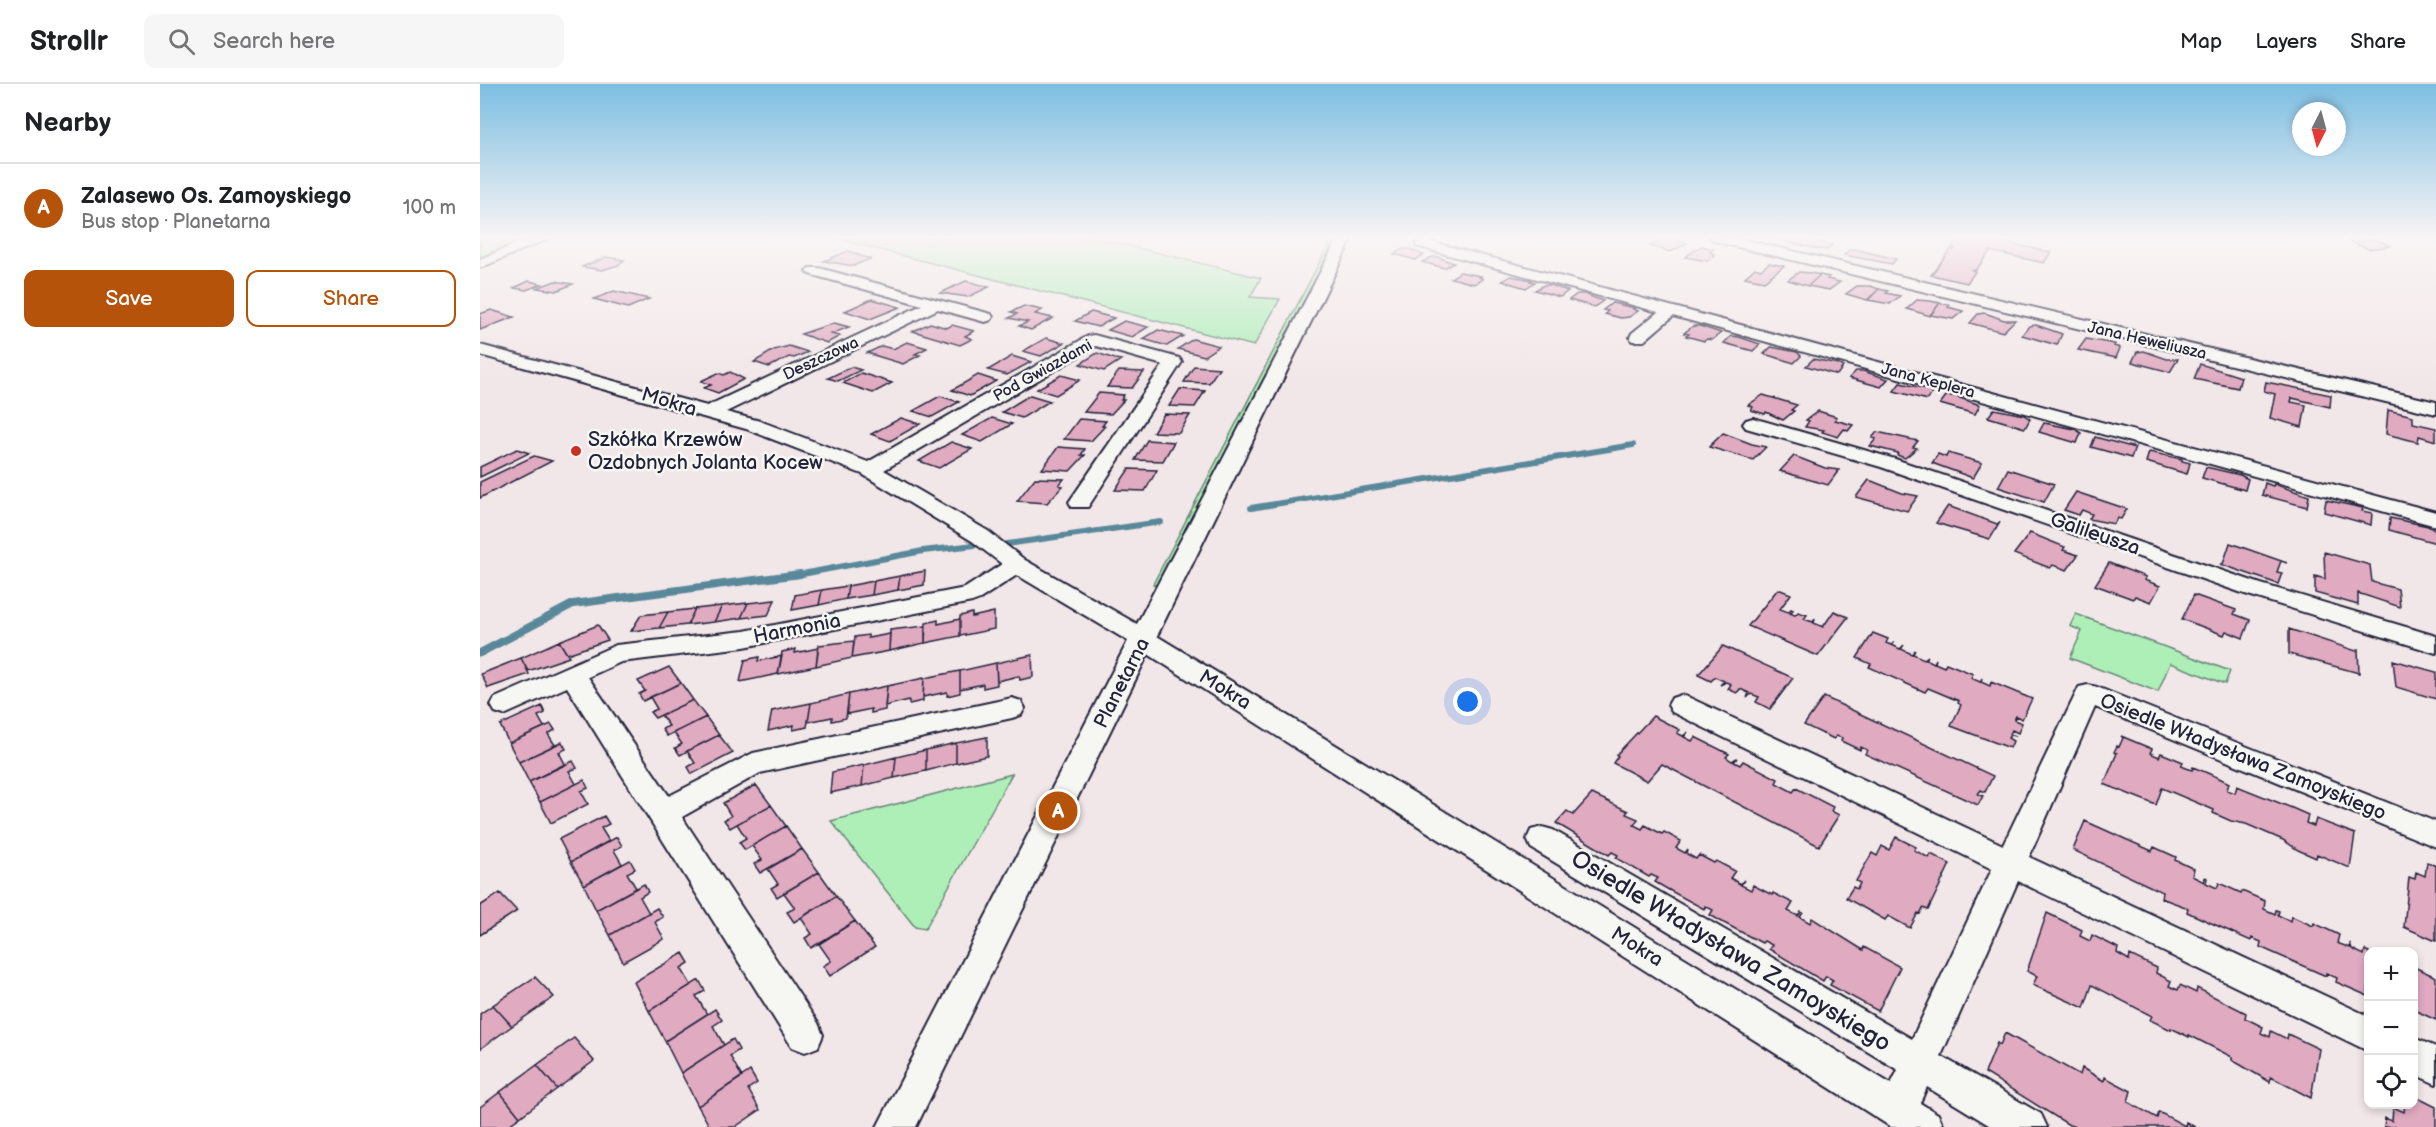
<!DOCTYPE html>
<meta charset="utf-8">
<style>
:root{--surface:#fff;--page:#f6f6f6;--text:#202124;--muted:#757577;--line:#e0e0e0;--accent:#b45309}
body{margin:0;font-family:"Balsamiq Sans",sans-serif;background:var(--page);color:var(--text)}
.controls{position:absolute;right:18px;bottom:18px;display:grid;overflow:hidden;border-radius:12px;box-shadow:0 3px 9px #0003}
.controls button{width:54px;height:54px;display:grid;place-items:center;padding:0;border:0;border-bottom:2px solid var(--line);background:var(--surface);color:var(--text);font:30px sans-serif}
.compass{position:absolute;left:1812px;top:18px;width:54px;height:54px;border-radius:50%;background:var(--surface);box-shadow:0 3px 9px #0003;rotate:186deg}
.you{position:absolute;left:988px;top:618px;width:21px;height:21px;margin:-15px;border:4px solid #fff;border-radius:50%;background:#1a73e8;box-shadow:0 0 0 9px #1a73e833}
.badge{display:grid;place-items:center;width:39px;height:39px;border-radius:50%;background:var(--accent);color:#fff;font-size:20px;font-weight:700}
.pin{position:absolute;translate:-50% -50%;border:3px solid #fff;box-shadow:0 2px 6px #0006}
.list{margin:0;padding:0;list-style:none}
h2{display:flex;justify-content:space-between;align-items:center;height:78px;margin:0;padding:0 24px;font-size:26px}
h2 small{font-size:20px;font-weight:400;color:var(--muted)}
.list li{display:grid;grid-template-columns:39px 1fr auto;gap:18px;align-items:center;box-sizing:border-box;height:90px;padding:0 24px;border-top:2px solid var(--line)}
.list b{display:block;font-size:22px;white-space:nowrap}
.list p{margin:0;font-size:20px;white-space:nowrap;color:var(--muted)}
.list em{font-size:20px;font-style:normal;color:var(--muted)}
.actions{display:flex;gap:12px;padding:18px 24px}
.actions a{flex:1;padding:14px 0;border:2px solid var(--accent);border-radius:12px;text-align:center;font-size:21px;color:var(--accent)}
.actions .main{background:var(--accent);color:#fff}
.icon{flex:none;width:33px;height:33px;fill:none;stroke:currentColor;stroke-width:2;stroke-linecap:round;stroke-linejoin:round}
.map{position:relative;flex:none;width:1956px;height:1043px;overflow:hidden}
header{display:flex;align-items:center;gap:36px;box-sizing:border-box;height:84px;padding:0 30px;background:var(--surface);border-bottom:2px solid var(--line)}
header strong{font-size:28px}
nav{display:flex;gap:33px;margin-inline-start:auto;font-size:21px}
.search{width:420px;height:54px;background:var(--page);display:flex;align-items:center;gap:15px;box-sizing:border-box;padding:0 21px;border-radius:12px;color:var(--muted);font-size:22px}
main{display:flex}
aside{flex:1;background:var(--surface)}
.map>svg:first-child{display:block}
.green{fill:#aeefb8;stroke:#68887a;stroke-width:1.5}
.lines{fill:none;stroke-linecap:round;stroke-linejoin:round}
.stream-far1{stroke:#59889a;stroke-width:6}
.stream{stroke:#59889a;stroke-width:8}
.building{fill:#e0aac1;stroke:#22223b;stroke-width:1.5}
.minor-casing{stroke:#22223b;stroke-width:4}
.minor{fill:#f6f6f2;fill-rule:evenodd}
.poi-dot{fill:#c8321e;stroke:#f6f6f2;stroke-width:2}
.labels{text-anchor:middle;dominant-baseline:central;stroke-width:5;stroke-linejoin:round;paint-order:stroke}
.far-street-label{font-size:16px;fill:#22223b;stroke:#f6f6f2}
.street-label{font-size:20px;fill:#22223b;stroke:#f6f6f2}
.poi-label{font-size:20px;fill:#22223b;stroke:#f6f6f2;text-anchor:start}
.near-street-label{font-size:24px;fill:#22223b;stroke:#f6f6f2}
</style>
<header>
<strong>Strollr</strong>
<div class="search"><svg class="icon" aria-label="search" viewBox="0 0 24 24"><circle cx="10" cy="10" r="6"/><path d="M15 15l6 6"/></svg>Search here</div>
<nav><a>Map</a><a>Layers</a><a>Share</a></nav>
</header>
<main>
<aside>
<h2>Nearby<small></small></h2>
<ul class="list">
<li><span class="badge">A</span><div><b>Zalasewo Os. Zamoyskiego</b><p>Bus stop · Planetarna</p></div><em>100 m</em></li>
</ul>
<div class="actions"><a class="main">Save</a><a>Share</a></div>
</aside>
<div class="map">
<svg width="1956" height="1043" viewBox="0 0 1956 1043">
<rect width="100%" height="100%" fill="#f2e7e8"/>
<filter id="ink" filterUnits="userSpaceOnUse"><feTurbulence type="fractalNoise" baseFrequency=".0167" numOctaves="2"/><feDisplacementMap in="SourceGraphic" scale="12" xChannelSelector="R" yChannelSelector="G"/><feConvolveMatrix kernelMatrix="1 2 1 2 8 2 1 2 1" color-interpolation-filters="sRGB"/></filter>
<g filter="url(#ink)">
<path class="green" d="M0,154H52L0,176Z
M354,154H617L781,194L770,213L800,215L774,262Z
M852,154H858L679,502L673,500Z
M1596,530L1750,587L1745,600L1690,579L1678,608L1590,574L1602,547L1590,542Z
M532,690L445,845L435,843L351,737Z"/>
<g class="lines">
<path class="stream-far1" d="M771,424L1153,361
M527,460L681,438
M312,492L443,467L495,461"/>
<path class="stream" d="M0,569L93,520L320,490"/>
</g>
<path class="building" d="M1182,154H1187L1207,159L1191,168L1170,162Z
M1309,154H1322L1352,161L1347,166L1337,165L1304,157Z
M1479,154H1503L1571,168L1564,179L1510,167L1496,186H1492L1495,188L1487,199L1451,191L1471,165L1474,166L1475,164L1472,163Z
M1873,155L1880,158L1894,155L1912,162L1889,165L1866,156Z
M1221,162L1233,165L1230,168L1235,171L1227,177L1205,173Z
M923,165H929L944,171L935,176L914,170Z
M1370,165H1374L1416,175L1412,180L1364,171Z
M368,167L390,175L373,182L344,177Z
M126,173L144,176L138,181L122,186L102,183Z
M952,173H958L974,179L964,184L942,178Z
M1289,179L1304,182L1284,197L1265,193L1275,184L1281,186Z
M980,188L1001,192L999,193L1003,195L994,200L971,194Z
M1319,188L1331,189L1340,191L1328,202L1308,196Z
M1340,191L1349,193L1347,195L1360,198L1349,206L1328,202Z
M1031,192L1052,196L1050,197L1055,198L1046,204L1022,197Z
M49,197L62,200L46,206L34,204Z
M75,197L93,200L76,207L57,204Z
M486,197L509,203L488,213L460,209Z
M1064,201H1070L1088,207L1080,213L1055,206Z
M1377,202H1390L1399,205L1387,216L1366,210Z
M1399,205L1408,207L1406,209L1420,212L1410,220L1388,216Z
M134,207L169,215L148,224L114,215Z
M1097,210H1104L1123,217L1114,223L1089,216Z
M392,215L420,223L390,235L365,227Z
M1437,216L1450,217L1460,219L1450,232L1427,225Z
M1132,219L1155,224L1153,225L1158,227L1149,233L1141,234L1125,230L1128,227L1123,226Z
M1460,219L1470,221L1468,223L1483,227L1473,235L1450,231Z
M544,222L562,226L555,230L573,234L551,246L539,242L548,238L529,234L537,230L531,228Z
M11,226L34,233L0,246V230Z
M611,228L634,234L618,243L595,237Z
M1505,229L1524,236H1535L1523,248L1490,239L1498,230Z
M644,237L668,243L652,253L628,246Z
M354,239L369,243L351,250L360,252L347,259L321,250Z
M450,239L467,244L472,241L494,247L485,252L492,255L480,261L433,247Z
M1556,241L1582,250L1577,261L1542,251L1549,242Z
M1213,242H1220L1241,249L1232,256L1227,255L1224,257L1206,252L1209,250L1204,249Z
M678,246L703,252L687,262L663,255Z
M1251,252L1259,253L1280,260L1273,267L1244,259Z
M566,254L584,259L561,272L543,267Z
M713,255L739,262L724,272L698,265Z
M1606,255L1635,260L1634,262L1640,264L1636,274L1598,266Z
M427,258L447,264L435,270L440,271L423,280L387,269L402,262L413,265Z
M309,262L328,268L314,274L309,273L289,283L274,278L294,266Z
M1291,263L1317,268L1321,272L1314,279L1284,270Z
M1664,267L1687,275H1698L1690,288L1652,278L1657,268Z
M617,269L635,275L641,276L624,287L600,280Z
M532,272L551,278L527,291L508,286Z
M1333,275L1358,280L1363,283L1357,291L1326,282Z
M1720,280L1761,293L1758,304L1714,295Z
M714,282L739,284L729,299L704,298Z
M371,283L381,286L358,297L348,294Z
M639,287L664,288L652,304L627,303Z
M1376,287H1383L1408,295L1401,303L1369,294Z
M250,288L264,295L238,309L224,304L231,301L221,297L238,289L244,291Z
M381,289L412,299L393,309L363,299Z
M498,291L516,297L490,312L472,306Z
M581,291L600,296L576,311L557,305Z
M1786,298L1851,311L1850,323L1812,314L1811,318L1826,321L1822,343L1790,334L1795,310L1784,307Z
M1420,299L1448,305L1453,308L1447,316L1414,307Z
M700,305L725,307L715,323L689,322Z
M619,309L644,311L641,316H644L631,330L604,328Z
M550,311L570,317L542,334L522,328Z
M1283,311L1317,321L1311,326L1314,327L1303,336L1286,328L1285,330L1271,326L1273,323L1268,321Z
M460,312L479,318L452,333L433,327Z
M1466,312H1474L1500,321L1495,330L1460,320Z
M1514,325L1544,331L1550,335L1545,344L1508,333Z
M1908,326L1933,332V339L1956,344V357L1939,352L1938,358L1906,350Z
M1338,327L1357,333L1355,336L1373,341L1368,347L1364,345L1358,353L1342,348L1344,346L1325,343L1329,337L1326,336Z
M684,330L710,331L699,349L673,348Z
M421,334L440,340L410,357L391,350Z
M512,334L532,340L502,358L482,351Z
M599,335L626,337L622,342H625L611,357L584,355Z
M1564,339L1595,345L1601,349L1597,359L1559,348Z
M1397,348L1438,357L1433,363L1437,364L1425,374L1417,371L1418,369L1390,362L1396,355L1392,354Z
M1243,349L1272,360L1286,363L1273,376L1229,363Z
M1615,353L1655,364L1651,374L1611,363Z
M667,356L694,358L683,377L655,376Z
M471,358L492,365L459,384L439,377Z
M578,363L605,365L601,371H605L590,387L562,385Z
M37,365L49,369L0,393V383Z
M1669,368L1702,375V377L1710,379L1707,390L1666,378Z
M1468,369L1502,379L1493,394L1452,379L1458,370L1466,373Z
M54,372L72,377L0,414V398Z
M1314,372L1345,384L1359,386L1348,401L1300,387Z
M1726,383L1760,391L1768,395L1765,406L1722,394Z
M649,385L677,386L665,407L635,406Z
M1528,385L1574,400L1564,418L1518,403Z
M555,394L584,395L579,401L583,402L567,419L537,417Z
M1389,396L1422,409L1438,412L1427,427L1376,413Z
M1785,399L1793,402L1794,400L1829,412L1827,423L1782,411Z
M1596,408L1647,425L1641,435L1637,434L1634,440L1609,435L1612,430L1602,426L1599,431L1584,426Z
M1846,416L1883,424L1882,427L1892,429L1891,441L1844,428Z
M1468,422L1517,440L1520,438L1510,455L1456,439Z
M1910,434L1948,442L1956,447V459L1909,446Z
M1550,449L1585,463L1583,466L1598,471L1587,486L1573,481L1570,484L1534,470Z
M1750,459L1807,479L1801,477L1797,488L1802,489L1798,500L1740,480H1743Z
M1844,468L1890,481L1892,498L1918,505L1920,523L1878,509V521L1835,509V492L1845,495Z
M1629,479L1666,493L1664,496L1680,502L1671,518L1655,512L1653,515L1615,501Z
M445,487L444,501L418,506L420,492Z
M420,492L418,506L392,511L394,497Z
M394,497L392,511L366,515L368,502Z
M368,502L366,515L339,521L342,506Z
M1298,505L1311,510L1300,525L1308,528L1311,525L1313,526L1310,529L1315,531L1318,528L1327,531L1324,535L1333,538L1335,535L1334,539L1343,543L1354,527L1368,533L1338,572L1268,542Z
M342,506L339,521L312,526L315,511Z
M1714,511L1756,526L1754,530L1770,536L1763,554L1746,547L1744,551L1702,535Z
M295,516L288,531L261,534L268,519Z
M268,519L261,534L234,538L242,522Z
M242,522L234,538L207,541L215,525Z
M215,525L207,541L179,544L188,528Z
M188,528L179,544L151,547L161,531Z
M514,528V545L480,552V532L492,529V533Z
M480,535V552L445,559L446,539L458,536V540Z
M118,541L128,556L87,570L79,557Z
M445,542V559L409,567L410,546Z
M1809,545L1876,567L1878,565L1879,589L1809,570Z
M1393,549L1408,555L1406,559L1411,561L1415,558L1412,561L1420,565L1424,561L1421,565L1432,570L1435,566L1433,570L1444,575L1448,572L1446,575L1454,579L1456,575L1455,579L1464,583L1466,579L1493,590L1491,594L1500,598L1502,594L1501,598L1510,602L1511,598L1552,615L1542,635L1536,632L1534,636L1542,639L1538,649L1532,646L1530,650L1536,652L1530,651L1528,654L1533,657L1530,664L1471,642L1481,621L1478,619L1479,617L1448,604L1445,608L1389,583L1391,580L1377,574Z
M410,550L409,567L372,574L375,553L388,551V554Z
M79,557L89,573L48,587L41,574Z
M374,557L372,574L336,582L339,561Z
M1243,562L1313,594L1290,625L1276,618L1279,613L1271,610L1267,614L1269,609L1260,605L1257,609L1248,605L1251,600L1246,598L1240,601L1244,597L1235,593L1231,597L1218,591Z
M338,564L336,582L298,590L302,568L316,565L315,569Z
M552,571L553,593L540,596L539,592L517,597L516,579Z
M302,572L298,590L260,598L265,576L279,573L278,577Z
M41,574L49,590L8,604L1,590Z
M1913,576L1956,588V615L1916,603Z
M516,579L517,601L503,604V600L480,605V587Z
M189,583L201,599L163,617L159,610L165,607L158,597Z
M480,587V609L467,612V608L443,613L444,594Z
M444,594L443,617L429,620V616L405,622L407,602Z
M201,599L213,616L175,634L170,628L177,625L170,613Z
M407,602L405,626L391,629V625L367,630L369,610Z
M369,610L366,634L352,637V633L328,638L331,619Z
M1344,613L1513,692L1505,708L1501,706L1498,710L1503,712L1498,721L1385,670L1387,666L1381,663L1380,666L1361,657L1362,654L1356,652L1354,655L1324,641Z
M213,616L226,633L187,652L182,645L189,642L181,631Z
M331,619L327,643L313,646L314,641L288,647L292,627Z
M62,622L65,629L58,632L64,643L29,659L20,641Z
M1173,632L1200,646L1197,649L1203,652L1208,648L1204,653L1212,657L1215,653L1249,670L1246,673L1252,677L1257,674L1254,678L1260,681L1263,677L1298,695L1296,699L1313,708L1316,704L1353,723L1351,727L1359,731L1339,762L1182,680L1167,697L1133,679L1138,672L1136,671Z
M226,633L239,651L200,671L195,664L202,660L194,649Z
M71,640L75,646L68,650L75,661L39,678L29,659Z
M239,651L253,669L212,690L208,683L215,679L207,667Z
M1641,652L1672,665L1670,669L1679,673L1681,669L1703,678L1701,682L1712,686L1713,683L1737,693L1749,699L1747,706L1755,709L1757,702L1812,724L1828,731L1826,739L1834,742L1836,735L1875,750L1870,784L1837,770L1836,774L1818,766L1803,756L1766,740L1751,737L1733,729L1734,726L1682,704L1676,721L1624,700L1637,669L1634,668L1637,662L1639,663L1643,654Z
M507,653V672L476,679V659Z
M82,658L86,665L79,668L85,680L49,698L39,678Z
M476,659V679L446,687V666Z
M446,666V687L414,694L416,673Z
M416,673L414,694L382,702L384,681Z
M93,677L97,684L89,687L96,700L60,718L49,698Z
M384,681L382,702L350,709L352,688Z
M104,696L108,704L101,707L108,720L71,739L60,718Z
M276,701L291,721L250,744L244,736L251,732L243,719Z
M1112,710L1148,727L1146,730L1158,735L1154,741L1162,745L1165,741L1182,750L1184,748L1201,757L1196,764L1205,769L1208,765L1207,770L1216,775L1219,771L1234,779L1236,777L1255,787L1250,794L1260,800L1264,796L1261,801L1271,806L1273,801L1292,811L1293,809L1313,819L1308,827L1318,832L1321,828L1323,829L1320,833L1330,839L1332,834L1383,866L1384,863L1420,883L1398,927L1350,901L1353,896L1346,892L1343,897L1289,865L1292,861L1284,857L1282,859L1244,839L1230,831L1233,826L1225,822L1224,825L1189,806L1175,798L1178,794L1171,791L1169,793L1136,774L1138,771L1132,768L1129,771L1076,739L1087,727L1093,731Z
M291,721L306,742L265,766L259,758L266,754L257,740Z
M124,732L129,740L121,744L129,757L91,778L79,755Z
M1605,737L1672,767L1674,763L1696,773L1695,776L1714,785L1712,792L1724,798L1725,793L1727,794L1726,799L1737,804L1739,799L1761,809L1762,807L1785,817L1784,825L1795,830L1796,826L1799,827L1798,831L1810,837L1811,832L1833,842L1834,839L1859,851L1857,859L1870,864V859L1872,865L1884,871L1885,866L1889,868L1888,912L1856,898L1857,894L1846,889V892L1780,863L1781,858L1772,854L1771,857L1707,828L1708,824L1681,814L1682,808L1593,766Z
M306,742L322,765L280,789L274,780L282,776L272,762Z
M137,753L142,762L134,766L142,780L104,801L91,778Z
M1416,753L1436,763L1434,766L1449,774L1451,770L1470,780L1448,826L1443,824L1440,830L1438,829L1430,844L1408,832L1405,836L1366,814L1373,803L1377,805L1380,799L1376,797L1392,769L1397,772L1402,762L1409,766Z
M322,765L339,788L297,813L291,804L298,800L288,785Z
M150,776L155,785L147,789L156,804L116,826L104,801Z
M1947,778L1956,782V857L1924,843L1929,793L1935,795L1936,788L1945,792Z
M339,788L356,812L314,838L307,828L315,824L304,809Z
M164,800L168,808L160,813L169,829L130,851L116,826Z
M20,809L37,827L0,851V822Z
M356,812L375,837L331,864L325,854L332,850L321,834Z
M177,824L183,833L175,838L184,855L143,878L130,851Z
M1567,829L1602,846L1600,852L1610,857L1612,851L1638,864L1637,869L1649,876L1650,871L1677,884L1676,889L1691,897L1689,902L1698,906L1700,901L1716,909L1717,904L1766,929L1765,934L1783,943L1781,949L1790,953L1791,947L1807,955L1808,950L1839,965L1831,1014L1791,993L1790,998L1752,976V973L1709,951V953L1691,944V946L1670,936L1672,932L1612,901L1604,924L1553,901L1557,892L1547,887Z
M375,837L395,863L350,892L343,882L351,877L339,860Z
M203,869L209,879L201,884L211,901L169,927L154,898Z
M1934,883L1956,893V936L1934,926Z
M55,893L74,913L32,942L13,921Z
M219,896L225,907L216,912L227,930L185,957L169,927Z
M13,921L32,942L0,965V930Z
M235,925L242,936L233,942L244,961L201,989L185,957Z
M1525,949L1600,991L1602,984L1624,997L1625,993L1651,1007L1648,1018L1677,1034L1679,1028L1705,1042L1706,1038L1715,1043H1597L1589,1041L1505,989L1517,959L1520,961Z
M94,954L114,977L77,1005L57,981Z
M253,955L259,966L250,972L262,993L218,1022L201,989Z
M57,981L77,1005L40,1033L20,1008Z
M270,987L277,999L268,1005L280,1026L255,1043H230L218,1022Z
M20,1008L40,1033L26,1043H0V1023Z
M1934,1012L1956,1023V1043H1904L1905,1034L1912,1037L1913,1023L1924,1028L1925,1020H1934Z"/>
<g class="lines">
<defs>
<path id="minor" d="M50,154H70L0,184V175Z
M858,154H872L677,552L1411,1000L1418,986L1051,764L1047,755L1051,746L1062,743L1073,746L1432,955L1512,785L1192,628L1188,621L1192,614L1201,611L1210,614L1523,761L1599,603L1608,601L1617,603L1956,738V763L1615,623L1549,773L1888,932V967L1538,797L1461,972L1561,1030L1567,1043H1512L1447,1003L1440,1019L1458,1030L1464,1043H1411L668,570L436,1043H397L648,557L537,491L500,515L492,518L264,563L141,578L108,593L189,712L273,669L532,614L541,617L545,624L541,631L532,634L280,689L202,733L338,939L343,951L338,963L325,968L312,963L87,603L24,631L15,628L11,621L15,614L136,561L264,547L485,504L522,480L492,457L382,390L266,345L0,271V261L227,322L442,221L329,190L326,187L329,184H339L511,230L513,233L511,236L505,238L458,225L246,328L280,337L388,378L608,252L614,251L699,274L702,278L608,423H592L589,418L683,281L616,262L404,386L508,447L545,476L657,540Z
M1230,154H1257L1956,318V330L1237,158Z
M941,155L1956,428V442L1193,232L1164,257H1152L1150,253L1152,249L1178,228L936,162V156Z
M1273,334L1415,375L1781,500L1956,552V569L1765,510L1401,383L1266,344L1263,340L1266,336Z
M1934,954L1956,963V1000L1934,990Z"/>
</defs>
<use href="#minor" class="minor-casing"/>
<use href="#minor" class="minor"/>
</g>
</g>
<linearGradient id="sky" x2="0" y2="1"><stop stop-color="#7dbee2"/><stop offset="0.51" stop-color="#f9f4f5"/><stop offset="1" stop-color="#f9f4f5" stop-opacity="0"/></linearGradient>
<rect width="1956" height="300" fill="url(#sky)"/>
<circle class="poi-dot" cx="96" cy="367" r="6"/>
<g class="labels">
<g class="far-street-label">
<text transform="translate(1667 257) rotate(13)">Jana Heweliusza</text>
<text transform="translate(341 275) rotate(-25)">Deszczowa</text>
<text transform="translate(563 287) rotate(-29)">Pod Gwiazdami</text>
<text transform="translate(1448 297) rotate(15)">Jana Keplera</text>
</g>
<g class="street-label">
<text transform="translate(189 318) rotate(17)">Mokra</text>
<text transform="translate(1615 450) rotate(19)">Galileusza</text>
<text transform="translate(317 545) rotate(-11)">Harmonia</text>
<text transform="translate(642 599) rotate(-63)">Planetarna</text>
<text transform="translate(745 606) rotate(32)">Mokra</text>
<text transform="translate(1763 673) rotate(22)">Osiedle Władysława Zamoyskiego</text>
<text transform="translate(1157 863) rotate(32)">Mokra</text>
</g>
<g class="poi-label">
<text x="108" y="356">Szkółka Krzewów<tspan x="108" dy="23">Ozdobnych Jolanta Kocew</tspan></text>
</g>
<g class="near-street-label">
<text transform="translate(1251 867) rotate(31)">Osiedle Władysława Zamoyskiego</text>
</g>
</g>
</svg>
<div class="controls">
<button>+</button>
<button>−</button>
<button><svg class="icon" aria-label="locate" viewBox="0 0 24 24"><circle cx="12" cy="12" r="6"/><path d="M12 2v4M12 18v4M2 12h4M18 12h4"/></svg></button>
</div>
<svg class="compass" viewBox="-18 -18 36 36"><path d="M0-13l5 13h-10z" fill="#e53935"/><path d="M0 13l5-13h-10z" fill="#757577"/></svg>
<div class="you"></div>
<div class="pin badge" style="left:578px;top:727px">A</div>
</div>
</main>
